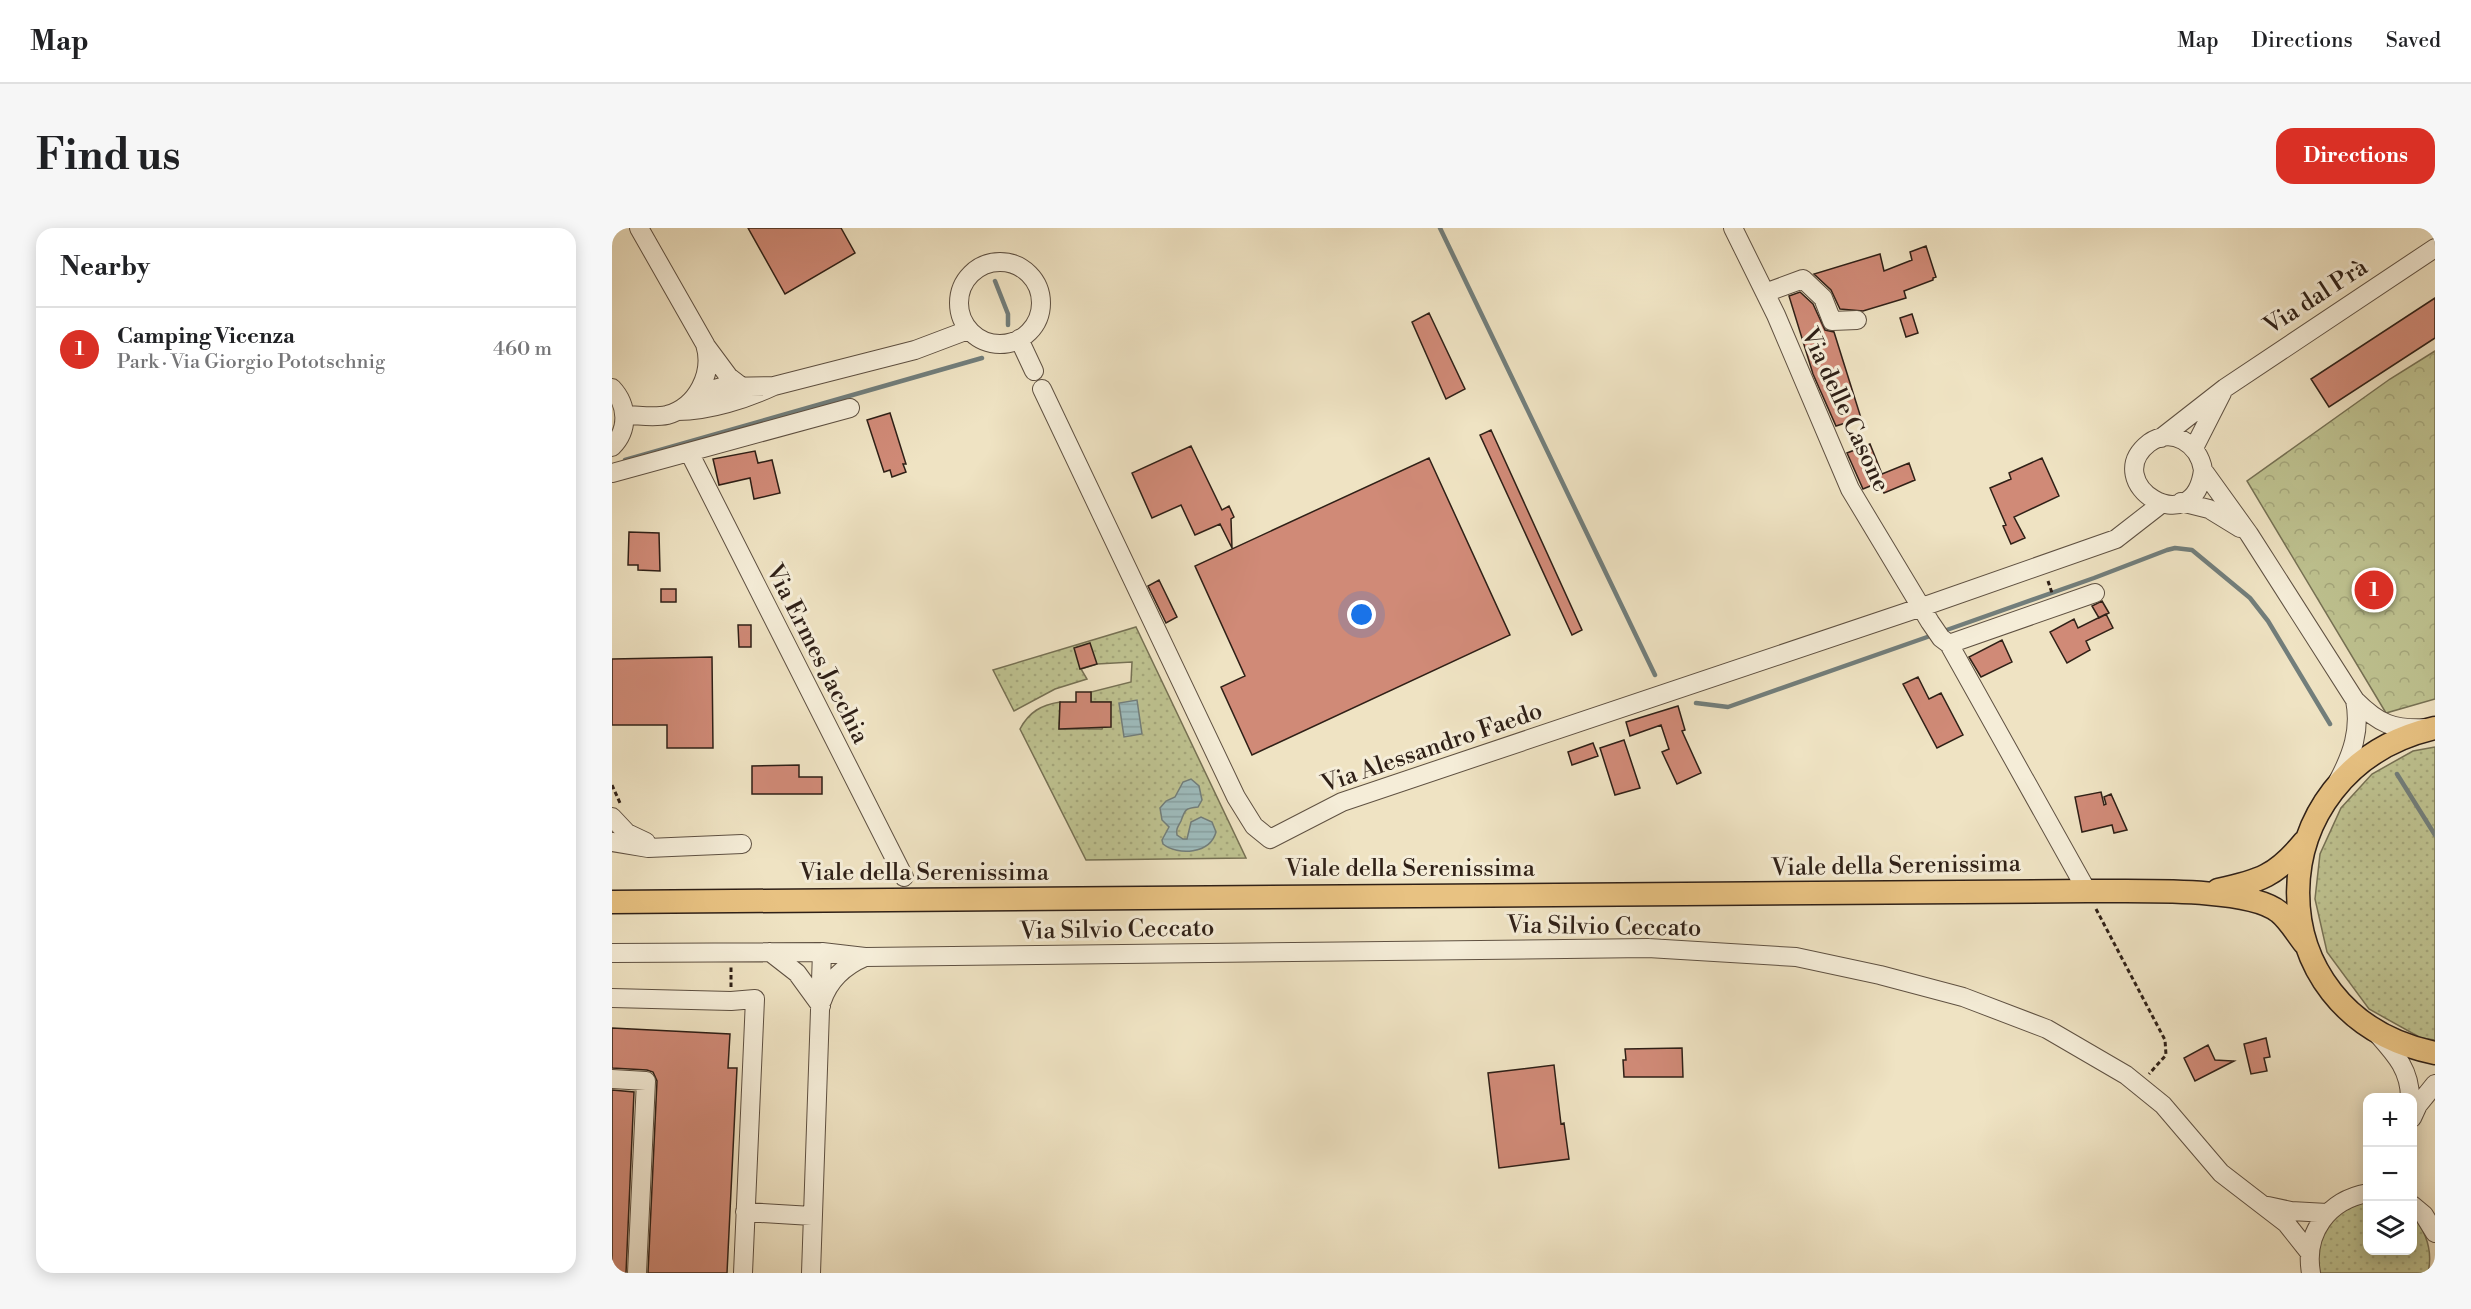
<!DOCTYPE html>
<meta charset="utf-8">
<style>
:root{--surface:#fff;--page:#f6f6f6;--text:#202124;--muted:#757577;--line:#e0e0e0;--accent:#d93025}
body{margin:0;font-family:"Libre Bodoni",serif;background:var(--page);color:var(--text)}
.controls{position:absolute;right:18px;bottom:18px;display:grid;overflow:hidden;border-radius:12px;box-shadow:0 3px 15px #0003}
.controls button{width:54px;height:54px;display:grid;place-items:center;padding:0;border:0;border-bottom:2px solid var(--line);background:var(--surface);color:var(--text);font:30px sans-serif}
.you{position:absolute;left:750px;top:387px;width:21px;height:21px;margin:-15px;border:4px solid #fff;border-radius:50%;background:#1a73e8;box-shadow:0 0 0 9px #1a73e833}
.badge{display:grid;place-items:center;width:39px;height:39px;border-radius:50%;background:var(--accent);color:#fff;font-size:20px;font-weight:700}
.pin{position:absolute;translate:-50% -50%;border:3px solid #fff;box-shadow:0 2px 6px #0006}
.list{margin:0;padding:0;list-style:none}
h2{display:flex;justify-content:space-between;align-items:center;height:78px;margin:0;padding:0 24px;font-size:26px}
h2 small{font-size:20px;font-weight:400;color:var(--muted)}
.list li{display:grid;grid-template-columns:39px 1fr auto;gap:18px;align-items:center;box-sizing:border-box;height:84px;padding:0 24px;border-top:2px solid var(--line)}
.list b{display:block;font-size:22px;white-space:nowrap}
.list p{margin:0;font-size:20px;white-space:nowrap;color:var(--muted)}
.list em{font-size:20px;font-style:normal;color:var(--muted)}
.icon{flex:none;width:33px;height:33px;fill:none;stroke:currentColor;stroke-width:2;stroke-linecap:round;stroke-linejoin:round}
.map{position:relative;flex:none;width:1823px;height:1045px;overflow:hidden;border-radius:18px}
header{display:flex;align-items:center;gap:36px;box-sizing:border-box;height:84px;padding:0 30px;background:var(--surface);border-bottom:2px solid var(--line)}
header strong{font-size:28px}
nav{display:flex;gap:33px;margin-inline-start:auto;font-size:21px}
.intro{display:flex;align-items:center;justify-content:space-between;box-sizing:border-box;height:144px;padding:0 36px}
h1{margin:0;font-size:42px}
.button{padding:15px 27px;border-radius:18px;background:var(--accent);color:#fff;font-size:21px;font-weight:700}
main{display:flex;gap:36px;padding:0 36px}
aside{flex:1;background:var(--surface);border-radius:18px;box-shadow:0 3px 15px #0003}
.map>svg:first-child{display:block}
.grass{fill:url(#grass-dots);stroke:#767154;stroke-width:1.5}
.park{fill:url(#park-crowns);stroke:#767154;stroke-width:1.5}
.water{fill:url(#water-rules);stroke:#727e7b;stroke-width:1.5}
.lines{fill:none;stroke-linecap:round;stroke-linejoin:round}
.stream{stroke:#727e7b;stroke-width:4.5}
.building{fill:#d08a77;stroke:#2f2017;stroke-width:1.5}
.minor-casing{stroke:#5f5142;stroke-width:20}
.major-casing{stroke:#2f2017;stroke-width:25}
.path{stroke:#2f2017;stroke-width:3;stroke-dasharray:4.5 3;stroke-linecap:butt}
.minor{stroke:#f5edd8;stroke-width:18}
.major{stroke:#e8c282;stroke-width:22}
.labels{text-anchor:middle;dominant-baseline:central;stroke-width:6;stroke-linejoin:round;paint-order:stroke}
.street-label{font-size:24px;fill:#2f2017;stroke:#f5edd8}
</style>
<header>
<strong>Map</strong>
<nav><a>Map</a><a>Directions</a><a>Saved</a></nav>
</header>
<div class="intro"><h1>Find us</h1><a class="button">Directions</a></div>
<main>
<aside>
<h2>Nearby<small></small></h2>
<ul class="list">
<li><span class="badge">1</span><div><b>Camping Vicenza</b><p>Park · Via Giorgio Pototschnig</p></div><em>460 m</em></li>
</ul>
</aside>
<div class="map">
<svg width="1823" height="1045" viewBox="0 0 1823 1045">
<defs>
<pattern id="grass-dots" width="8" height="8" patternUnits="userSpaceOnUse" patternTransform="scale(1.5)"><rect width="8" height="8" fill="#bec290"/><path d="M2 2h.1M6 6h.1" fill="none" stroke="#a4a67b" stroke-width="1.8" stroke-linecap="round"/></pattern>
<pattern id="park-crowns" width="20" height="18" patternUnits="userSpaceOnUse" patternTransform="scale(1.5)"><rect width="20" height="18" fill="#bec290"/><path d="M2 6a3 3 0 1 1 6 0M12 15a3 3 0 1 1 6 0" fill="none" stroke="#a4a67b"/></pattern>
<pattern id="water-rules" width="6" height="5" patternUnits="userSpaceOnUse" patternTransform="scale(1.5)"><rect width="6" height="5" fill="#9ebcbd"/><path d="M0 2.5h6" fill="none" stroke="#88a1a2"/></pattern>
</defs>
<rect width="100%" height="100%" fill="#efe3c3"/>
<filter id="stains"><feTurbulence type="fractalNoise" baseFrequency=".00333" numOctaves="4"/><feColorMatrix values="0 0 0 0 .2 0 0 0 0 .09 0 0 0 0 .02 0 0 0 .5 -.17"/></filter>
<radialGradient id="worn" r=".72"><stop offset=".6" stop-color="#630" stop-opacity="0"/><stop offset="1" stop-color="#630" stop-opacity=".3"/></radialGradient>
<path class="grass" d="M524,399L634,630L474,632L408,501C417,484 429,477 448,474L447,501H490L499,474H479V464L519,454L520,434L485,436L469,441L475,451L443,461L402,483L381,442Z
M1823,519V812L1809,810L1757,781L1715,724L1703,671L1708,626L1729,580L1760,546L1801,523Z
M1755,973L1756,1022H1800L1801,988C1815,1005 1821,1023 1816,1045H1708C1703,1025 1709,995 1728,984C1737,980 1747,976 1755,973Z"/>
<path class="park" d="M1823,123V471L1774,485L1635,253L1778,151Z"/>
<path class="water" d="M525,472L530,506L512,509L507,475Z
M579,551L587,558L590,572L586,579C573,580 573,582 569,593C566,599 564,600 565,607L571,611H575L579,594L589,589L600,594L604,604C598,626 566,628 551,616L550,612L557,599L550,592L548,580L554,573L563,569L571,554Z"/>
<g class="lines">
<path class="stream" d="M828,0L1043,447
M383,53L396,86V97
M13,232L370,130
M1329,404L1482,350L1555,322L1563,320L1580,322L1638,370L1656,393L1718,496
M1084,475L1116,479L1321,407
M1785,546L1823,607"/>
</g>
<path class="building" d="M136,0H229L243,25L173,66Z
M1314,18L1324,49L1321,50V52L1292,63L1294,70L1251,83L1228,81L1219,62L1202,46L1268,26L1272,43L1300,32L1298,24Z
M1188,64L1201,76L1213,102L1222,104L1249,190L1224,198L1201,146L1177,68Z
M1823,70V110L1717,179L1699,151Z
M817,85L853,161L834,171L800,94Z
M1300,86L1306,105L1294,109L1288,90Z
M278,185L294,236H291L294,244L280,249L278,242L272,244L255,192Z
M879,202L970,402L960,407L868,207Z
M1258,216L1270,246L1297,235L1303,252L1272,265L1268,254L1251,261L1235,225Z
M579,218L610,282L617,278L622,289L619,291L620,320L608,296L583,307L569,277L540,290L520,245Z
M143,223L146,235L160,232L168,265L142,271L138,250L107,257L101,231Z
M817,230L898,407L640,527L609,459L633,448L583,338Z
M1430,230L1447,268L1402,289L1413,310L1399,316L1391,298L1394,297L1378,260L1399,251L1397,245Z
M17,304L47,305L48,343L26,342V337H16Z
M547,352L565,389L554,395L536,358Z
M49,361H64V374H49Z
M1490,373L1497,385L1487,390L1480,378Z
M1494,386L1501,400L1474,413L1478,422L1455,435L1438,404L1462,391L1466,400Z
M126,397H139V419H127Z
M1390,412L1400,434L1369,449L1357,429Z
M478,415L485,436L468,441L462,420Z
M100,429L101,520H55V497H0V431Z
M1306,449L1317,471L1329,465L1351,507L1325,520L1291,456Z
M464,464H479V474H499V499L447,501L448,474H464Z
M1066,478L1073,502L1070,503L1089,545L1065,556L1050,524L1057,521L1049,497L1018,508L1014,494Z
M1012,512L1028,560L1003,567L988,520Z
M981,515L986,528L960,537L956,524Z
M187,537V549H210V566H140V538Z
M1489,564L1492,577L1494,576L1492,569L1499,566L1515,602L1502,605L1500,597L1470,604L1463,569Z
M0,800L118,806L116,840H125L115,1045H36L45,853L41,844L35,842L0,840Z
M1654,810L1658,829L1652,830L1655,843L1639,846L1632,816Z
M1596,817L1603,832L1622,833L1583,853L1572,830Z
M1070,820L1071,849H1012L1011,832H1014L1013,821Z
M942,837L949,896L952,895L957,931L887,940L876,845Z
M0,862L22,864L14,1045H0Z"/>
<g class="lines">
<defs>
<path id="minor" d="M1121,0L1164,87L1238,261L1318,394L1329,410L1337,416L1475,663
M347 75a41 41 0 1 1 82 0a41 41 0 1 1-82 0Z
M1153,65L1191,51L1211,70L1220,93L1245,92
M407,111L422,143
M94,118L117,149L130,159
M162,158L303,122L356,102
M0,160C16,177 17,202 0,219
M430,161L624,569L642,598L658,611L730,574L1310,379L1504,311L1549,276
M66,183C97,183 134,171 162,158L110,159L85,166
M13,187C26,187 42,190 55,187C85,179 102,145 93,116L27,0
M1549,210L1613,160L1823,20
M1582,220L1610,165
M77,224L292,649
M1591,242C1582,316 1486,255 1537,215C1560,198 1587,216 1591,242L1637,306L1743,472C1767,496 1781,502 1816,500
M0,245L238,180
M1569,274L1597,281L1628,300
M1337,416L1483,365
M1726,553C1740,527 1749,502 1743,472
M0,589L15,605L34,614
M0,614L36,620L130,616
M158,724L185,745L209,778
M0,725L210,724
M0,770L119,773L143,771L131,1045
M210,773C217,752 232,738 253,729
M1761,801C1780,823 1798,839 1798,870
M0,851L34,853L25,1045
M1800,890L1806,877L1823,856
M1800,977L1812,987L1823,1005
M1656,978L1679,983L1715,985
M133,984L200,988
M199,1045L210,724L253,729L1036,720L1184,729L1268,747L1351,769L1435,801L1514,847L1551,877L1609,945L1674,995L1697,1024
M1699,1045C1692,1005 1716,972 1756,965"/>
<path id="major" d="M1823,500C1643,541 1638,787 1823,825
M1606,662C1648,653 1664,648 1692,614
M0,674L1475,663C1518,664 1636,658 1667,684C1677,692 1685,706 1693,716"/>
</defs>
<use href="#minor" class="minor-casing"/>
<use href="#major" class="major-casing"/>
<path class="path" d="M1436,353L1440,365
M0,557L8,575
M1484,681L1553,812L1554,827L1537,846
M119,759V738"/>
<use href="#minor" class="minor"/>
<use href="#major" class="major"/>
</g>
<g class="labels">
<g class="street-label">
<text transform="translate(1704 69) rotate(-33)">Via dal Prà</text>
<text transform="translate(1233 182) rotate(65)">Via delle Casone</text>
<text transform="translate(205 426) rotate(63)">Via Ermes Jacchia</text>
<text transform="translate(820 520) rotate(-19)">Via Alessandro Faedo</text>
<text transform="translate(1284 638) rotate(-1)">Viale della Serenissima</text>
<text x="798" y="641">Viale della Serenissima</text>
<text x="312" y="645">Viale della Serenissima</text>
<text transform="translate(992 699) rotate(1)">Via Silvio Ceccato</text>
<text transform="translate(505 702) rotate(-1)">Via Silvio Ceccato</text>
</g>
</g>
<rect width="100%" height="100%" filter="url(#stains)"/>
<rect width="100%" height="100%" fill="url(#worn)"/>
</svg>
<div class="controls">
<button>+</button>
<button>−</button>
<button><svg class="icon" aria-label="layers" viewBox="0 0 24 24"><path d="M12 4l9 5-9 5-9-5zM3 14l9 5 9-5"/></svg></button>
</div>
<div class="you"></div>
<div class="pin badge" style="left:1762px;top:362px">1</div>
</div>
</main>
